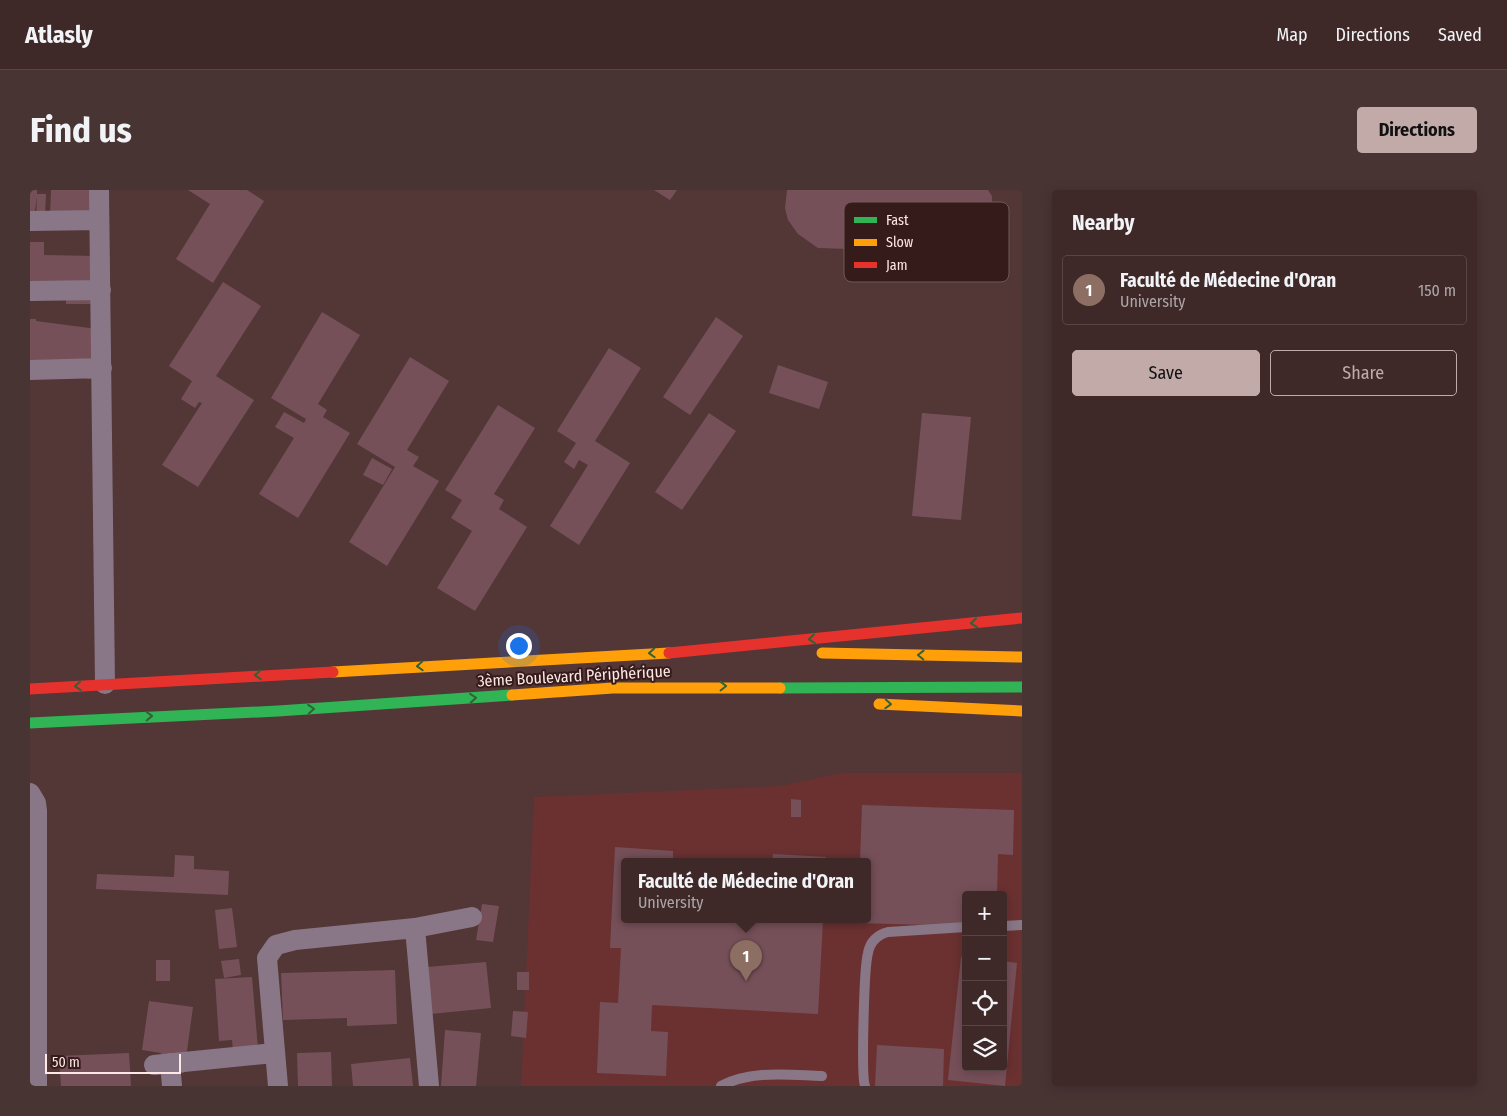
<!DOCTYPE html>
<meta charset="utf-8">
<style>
:root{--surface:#3e2828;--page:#493434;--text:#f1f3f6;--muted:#ada6a8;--line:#574445;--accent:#c2aaa8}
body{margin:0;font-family:"Fira Sans Condensed",sans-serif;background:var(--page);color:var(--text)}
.controls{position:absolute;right:15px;bottom:15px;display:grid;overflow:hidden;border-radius:5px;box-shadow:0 2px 12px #0003}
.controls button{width:45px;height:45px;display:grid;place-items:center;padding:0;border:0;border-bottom:1px solid var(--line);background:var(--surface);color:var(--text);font:25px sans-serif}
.scale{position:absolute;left:15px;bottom:12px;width:136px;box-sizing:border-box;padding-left:5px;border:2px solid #fde8e6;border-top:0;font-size:14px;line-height:18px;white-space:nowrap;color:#fde8e6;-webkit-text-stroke:4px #351c1b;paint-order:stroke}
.you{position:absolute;left:488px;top:455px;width:18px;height:18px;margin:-12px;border:4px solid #fff;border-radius:50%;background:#1a73e8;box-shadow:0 0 0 8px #1a73e833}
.badge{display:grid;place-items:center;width:32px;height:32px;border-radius:50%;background:var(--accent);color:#fff;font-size:16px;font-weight:700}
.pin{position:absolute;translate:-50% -41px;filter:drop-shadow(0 1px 2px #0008)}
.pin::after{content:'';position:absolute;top:26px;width:18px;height:15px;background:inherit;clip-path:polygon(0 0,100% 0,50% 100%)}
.popup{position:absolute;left:591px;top:668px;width:250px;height:65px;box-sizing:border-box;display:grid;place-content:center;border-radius:5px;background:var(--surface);filter:drop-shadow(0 1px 4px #0005);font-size:16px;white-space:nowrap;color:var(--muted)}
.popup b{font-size:19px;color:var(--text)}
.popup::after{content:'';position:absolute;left:50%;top:100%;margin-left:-10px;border:10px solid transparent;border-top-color:var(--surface)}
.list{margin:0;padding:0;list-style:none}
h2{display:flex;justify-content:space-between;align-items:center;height:65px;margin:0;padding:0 20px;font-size:21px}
h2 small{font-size:16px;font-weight:400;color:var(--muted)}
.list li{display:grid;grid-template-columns:32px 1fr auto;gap:15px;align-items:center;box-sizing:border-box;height:70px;margin:0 10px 10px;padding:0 10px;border:1px solid var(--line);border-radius:5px}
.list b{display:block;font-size:19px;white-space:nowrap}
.list p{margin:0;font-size:16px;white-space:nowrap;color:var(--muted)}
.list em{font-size:16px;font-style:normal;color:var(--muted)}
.actions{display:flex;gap:10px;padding:15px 20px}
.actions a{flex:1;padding:11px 0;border:1px solid var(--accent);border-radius:5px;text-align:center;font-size:18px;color:var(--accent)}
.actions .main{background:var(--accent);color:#111}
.icon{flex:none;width:28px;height:28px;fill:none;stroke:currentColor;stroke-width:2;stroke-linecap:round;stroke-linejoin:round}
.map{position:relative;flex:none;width:992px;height:896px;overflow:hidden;border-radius:5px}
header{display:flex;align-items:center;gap:30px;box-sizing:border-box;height:70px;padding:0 25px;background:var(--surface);border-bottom:1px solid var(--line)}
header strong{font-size:24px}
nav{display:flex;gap:28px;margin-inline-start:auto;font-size:18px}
.intro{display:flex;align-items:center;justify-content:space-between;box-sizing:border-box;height:120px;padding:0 30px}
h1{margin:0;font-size:35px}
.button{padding:12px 22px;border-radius:5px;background:var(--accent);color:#111;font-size:18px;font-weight:700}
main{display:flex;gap:30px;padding:0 30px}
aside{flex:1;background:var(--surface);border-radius:5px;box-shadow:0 2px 12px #0003}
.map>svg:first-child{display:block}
.built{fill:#6b3131;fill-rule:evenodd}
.building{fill:#765059}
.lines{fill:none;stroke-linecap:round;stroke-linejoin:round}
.lane{stroke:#897787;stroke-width:10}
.street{stroke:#897787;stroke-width:20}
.fast{stroke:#30b455;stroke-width:11}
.slow{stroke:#ff9f0a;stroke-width:11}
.jam{stroke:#e5322d;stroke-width:11}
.oneway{stroke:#336035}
.labels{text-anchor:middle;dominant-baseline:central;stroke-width:4;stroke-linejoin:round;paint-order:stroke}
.street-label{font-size:16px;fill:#fde8e6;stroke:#351c1b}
.key{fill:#351c1b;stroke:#715958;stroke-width:1}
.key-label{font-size:14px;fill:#fde8e6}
</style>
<header>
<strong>Atlasly</strong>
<nav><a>Map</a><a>Directions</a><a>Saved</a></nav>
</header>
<div class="intro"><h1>Find us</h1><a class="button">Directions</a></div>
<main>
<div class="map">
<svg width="992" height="896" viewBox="0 0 992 896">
<rect width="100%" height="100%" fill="#533636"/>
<path class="built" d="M811,583H992V896H491L504,607L751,596ZM595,672H837V730H595ZM936,705H973V877H936Z"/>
<path class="building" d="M0,0H7V4H16L15,27H6L7,6L3,35H0Z
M21,0H64L63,29L20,26Z
M158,0H217L234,11L183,93L146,69L180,14Z
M624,0H647L640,10Z
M958,0L962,6L961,44L948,60L928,70L911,72L893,67L883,56L831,50L828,55L819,59L788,58L768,44L758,30L755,18L757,0Z
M0,52H14V65L66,66L65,114H36V109L0,105Z
M193,92L231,116L186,186L224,210L168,297L132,275L172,213L169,212L165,218L151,209L162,191L139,176Z
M292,122L330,145L288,214L297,220L293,227L320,243L268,328L229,304L264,248L245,237L254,222L274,233L276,229L241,208Z
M686,127L713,146L660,225L633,207Z
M0,129H6V131L67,139L60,189L0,178Z
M579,158L611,178L565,251L600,273L549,355L520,336L558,275L549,270L544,279L534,272L546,253L527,241Z
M380,167L419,191L377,260L389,267L383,276L409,291L357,376L319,352L365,277L327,254Z
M748,175L798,192L789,219L739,203Z
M468,215L505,238L464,304L474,310L469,319L497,337L445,421L407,398L442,341L421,328L432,310L415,300Z
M679,223L706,241L652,320L625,302Z
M892,223L941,227L931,330L882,326Z
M342,268L362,279L353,295L333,285Z
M761,609L771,610V627H761Z
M832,615L984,620L983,665L968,664L967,705H936V736L827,733V730H837V672H830Z
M585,657L643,661V672H595V730H793L788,824L622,815L621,841L638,842L636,886L567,883L570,812L588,813L591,758H580Z
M743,664L796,667V672H742Z
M145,665L164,666V679L199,681L198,705L66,699L67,684L144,687Z
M452,714L469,716L463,752L446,750Z
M202,718L207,757L189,759L185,720Z
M931,767H936V877H973V771L987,773L975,896L918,890Z
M209,769L211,785L194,788L191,771Z
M126,770H140V791H126Z
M456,772L461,818L401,824L397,777Z
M365,780L367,834L317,836V828L253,830L251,783Z
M487,782H499V800H487Z
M222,787L228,859L203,860L202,850L189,851L185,789Z
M119,811L163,817L154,883L128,880L131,863L112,860Z
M483,821L498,822L496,848L481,846Z
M415,840L451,843L446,896H411Z
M847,855L914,859L913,896H845Z
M301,862L302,896H268L267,863Z
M99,863L101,896H31L29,866Z
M380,868L383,896H323L321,874Z"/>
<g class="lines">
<path class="lane" d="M973,736L992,735
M691,896C721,880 758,885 792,886
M835,896C831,886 834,777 838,763C840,752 847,745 858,742L936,737"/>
<path class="street" d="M69,0L75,494
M0,31L69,30
M0,101L71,100
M0,180L72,178
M0,603L6,613L7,621V896
M385,738L399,896
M140,873L142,896
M124,875L244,863
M248,896L237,768L246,755L265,750L385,738L442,727"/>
<path class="fast" d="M750,498L992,497
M0,533L248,521L482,505"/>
<path class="slow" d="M792,463L992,467
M303,482L639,463
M482,505L583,498H750
M849,514L992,521"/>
<path class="jam" d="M639,463L992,428
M0,499L303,482"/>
</g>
<defs><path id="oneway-chevron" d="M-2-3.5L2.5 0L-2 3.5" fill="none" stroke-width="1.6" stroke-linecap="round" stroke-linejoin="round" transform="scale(1.25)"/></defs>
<g class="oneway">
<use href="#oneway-chevron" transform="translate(944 433) rotate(174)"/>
<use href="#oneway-chevron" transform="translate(782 449) rotate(174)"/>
<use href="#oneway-chevron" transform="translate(622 463) rotate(177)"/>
<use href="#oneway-chevron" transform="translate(891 465) rotate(-179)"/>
<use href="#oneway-chevron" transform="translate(390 476) rotate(177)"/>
<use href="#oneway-chevron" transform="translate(228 485) rotate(177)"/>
<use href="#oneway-chevron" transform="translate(48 496) rotate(176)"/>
<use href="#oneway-chevron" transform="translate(693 496) rotate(-1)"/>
<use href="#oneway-chevron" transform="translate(443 508) rotate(-4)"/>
<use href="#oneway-chevron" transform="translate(858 514) rotate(3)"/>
<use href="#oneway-chevron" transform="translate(281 519) rotate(-4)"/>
<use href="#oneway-chevron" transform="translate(119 526) rotate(-2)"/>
</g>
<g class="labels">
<g class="street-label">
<text transform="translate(544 486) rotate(-3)">3ème Boulevard Périphérique</text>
</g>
</g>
<rect x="814" y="12" width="165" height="80" rx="8" class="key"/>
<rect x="824" y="27" width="23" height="6" fill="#30b455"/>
<rect x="824" y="49" width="23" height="7" fill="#ff9f0a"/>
<rect x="824" y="72" width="23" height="6" fill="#e5322d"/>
<g class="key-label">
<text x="856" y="35">Fast</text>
<text x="856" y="57">Slow</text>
<text x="856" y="80">Jam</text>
</g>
</svg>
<div class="controls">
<button>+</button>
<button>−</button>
<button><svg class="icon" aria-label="locate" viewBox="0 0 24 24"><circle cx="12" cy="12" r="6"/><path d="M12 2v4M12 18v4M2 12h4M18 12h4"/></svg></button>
<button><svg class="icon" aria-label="layers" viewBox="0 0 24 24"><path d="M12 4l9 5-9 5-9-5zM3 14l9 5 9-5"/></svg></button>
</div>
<div class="scale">50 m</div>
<div class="you"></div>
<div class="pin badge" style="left:716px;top:791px;background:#8d6e63">1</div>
<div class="popup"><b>Faculté de Médecine d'Oran</b>University</div>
</div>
<aside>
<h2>Nearby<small></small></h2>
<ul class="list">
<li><span class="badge" style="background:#8d6e63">1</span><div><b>Faculté de Médecine d'Oran</b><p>University</p></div><em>150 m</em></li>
</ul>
<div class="actions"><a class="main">Save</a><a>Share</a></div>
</aside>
</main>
